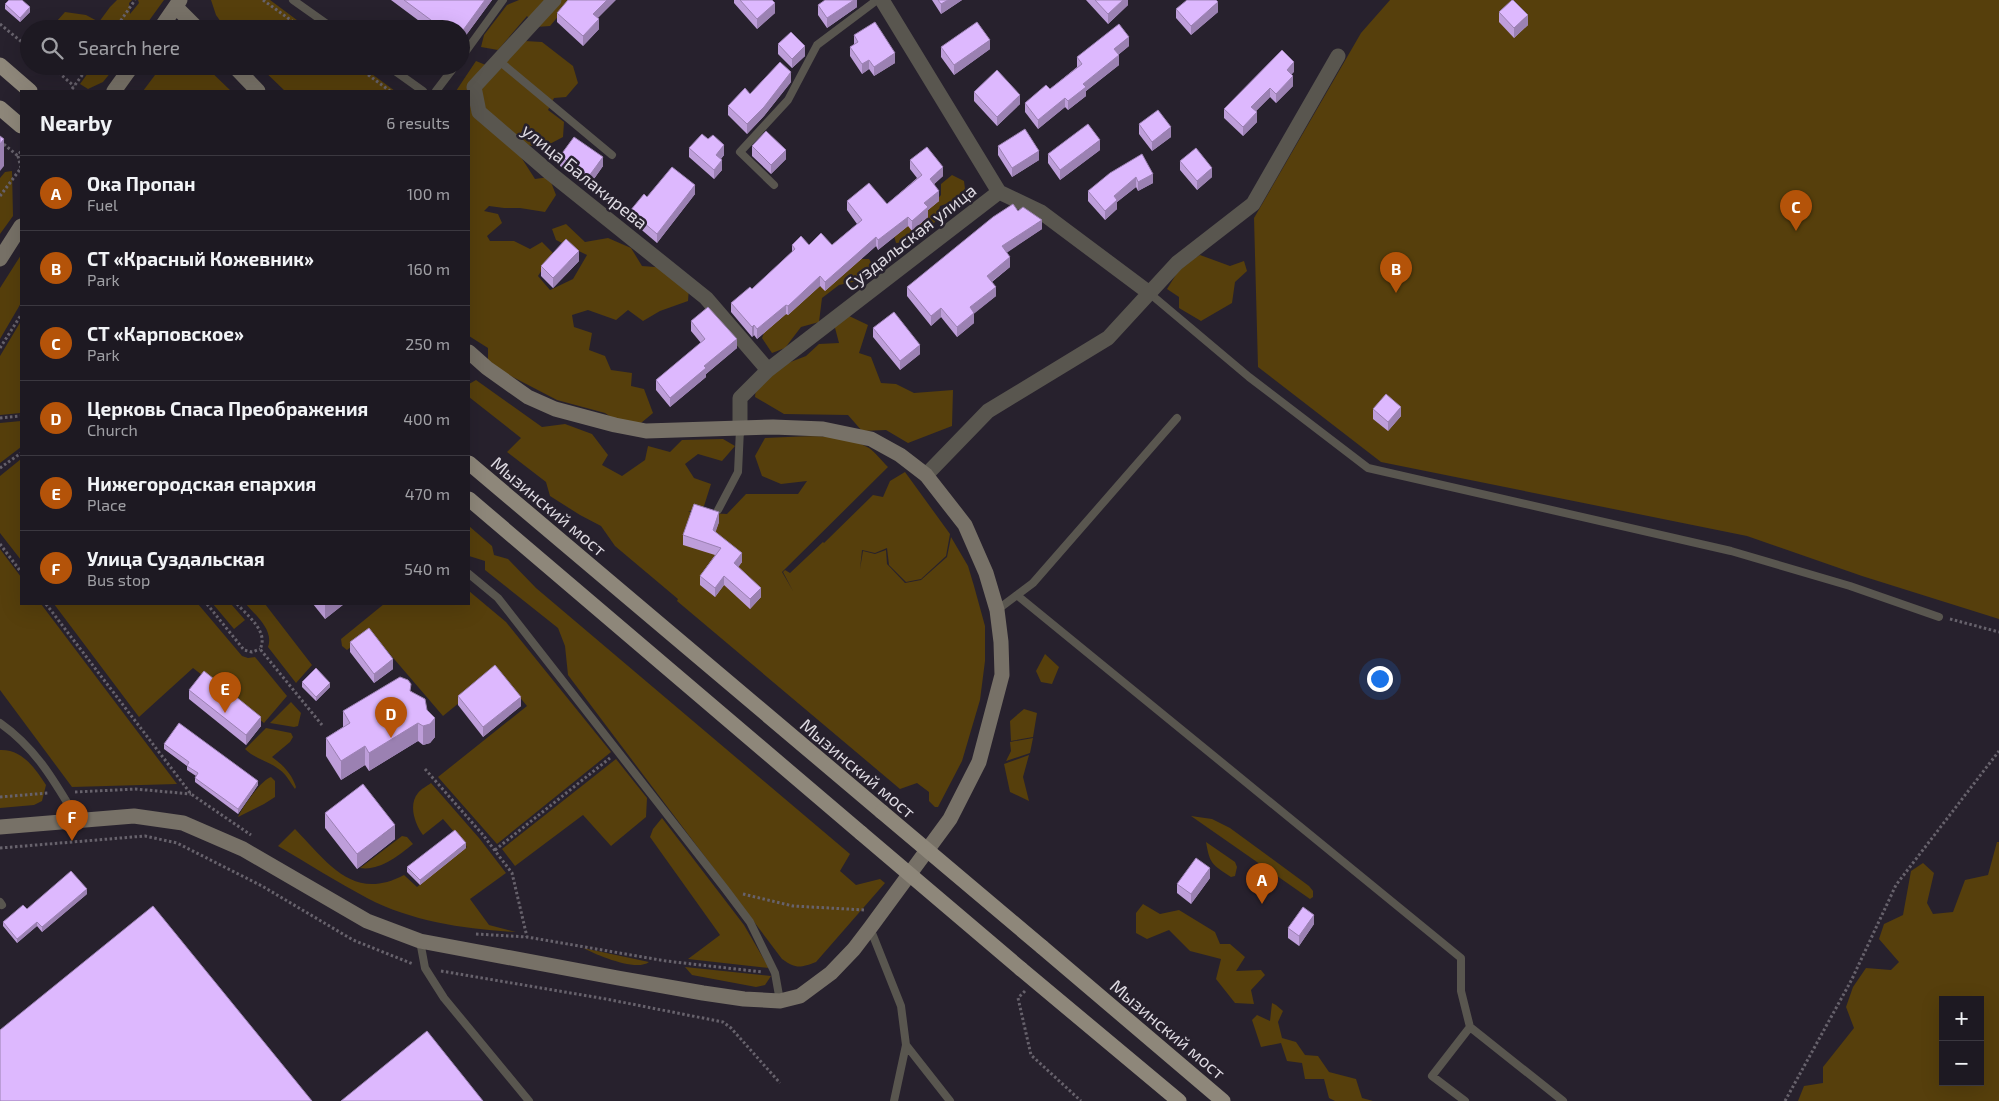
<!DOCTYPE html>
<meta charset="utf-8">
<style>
:root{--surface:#1d1922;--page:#2a262f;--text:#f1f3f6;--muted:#a0a0a5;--line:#3b3840;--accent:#b45309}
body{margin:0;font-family:"Exo 2",sans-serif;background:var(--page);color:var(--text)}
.controls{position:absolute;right:15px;bottom:15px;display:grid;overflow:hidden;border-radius:0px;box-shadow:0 5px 20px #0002}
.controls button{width:45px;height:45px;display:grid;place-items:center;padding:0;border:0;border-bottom:1px solid var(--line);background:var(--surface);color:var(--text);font:25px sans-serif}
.you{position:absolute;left:1379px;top:678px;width:18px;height:18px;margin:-12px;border:4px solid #fff;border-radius:50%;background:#1a73e8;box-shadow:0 0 0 8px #1a73e833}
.badge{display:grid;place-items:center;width:32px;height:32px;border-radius:50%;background:var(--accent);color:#fff;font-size:16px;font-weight:700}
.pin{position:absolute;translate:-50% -41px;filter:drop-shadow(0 1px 2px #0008)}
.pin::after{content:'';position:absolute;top:26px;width:18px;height:15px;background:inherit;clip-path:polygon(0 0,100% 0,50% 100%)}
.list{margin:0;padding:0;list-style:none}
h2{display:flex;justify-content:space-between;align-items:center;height:65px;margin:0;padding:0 20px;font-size:21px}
h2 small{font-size:16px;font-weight:400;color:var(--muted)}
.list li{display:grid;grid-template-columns:32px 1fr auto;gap:15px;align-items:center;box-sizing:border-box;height:75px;padding:0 20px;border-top:1px solid var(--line)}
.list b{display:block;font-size:19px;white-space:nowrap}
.list p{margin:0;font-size:16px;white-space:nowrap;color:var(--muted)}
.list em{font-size:16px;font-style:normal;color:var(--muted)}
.icon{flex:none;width:28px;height:28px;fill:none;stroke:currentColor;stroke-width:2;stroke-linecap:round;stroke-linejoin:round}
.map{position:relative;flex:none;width:1999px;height:1101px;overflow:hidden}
.search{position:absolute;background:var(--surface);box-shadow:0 5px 20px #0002;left:20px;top:20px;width:450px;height:55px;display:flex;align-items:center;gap:12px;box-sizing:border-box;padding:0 18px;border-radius:28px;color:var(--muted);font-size:19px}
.panel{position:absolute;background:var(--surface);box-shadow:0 5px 20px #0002;left:20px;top:90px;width:450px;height:515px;border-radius:0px}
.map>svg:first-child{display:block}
.green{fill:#563f0c;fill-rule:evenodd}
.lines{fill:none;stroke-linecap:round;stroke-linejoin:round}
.path{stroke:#67626c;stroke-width:3;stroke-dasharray:2.5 2.5;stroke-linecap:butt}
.lane{stroke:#59564f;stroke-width:8}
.street{stroke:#59564f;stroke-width:15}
.secondary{stroke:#777167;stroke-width:15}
.primary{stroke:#8e877a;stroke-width:15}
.primary-bridge{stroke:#8e877a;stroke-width:15}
.wall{fill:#be9eda}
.shaded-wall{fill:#9b81b2}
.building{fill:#ddb8fe;stroke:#9b81b2}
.labels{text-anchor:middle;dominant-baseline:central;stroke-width:5;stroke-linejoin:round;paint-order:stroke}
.street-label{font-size:18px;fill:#ddd9e1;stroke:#27212d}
</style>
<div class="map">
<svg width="1999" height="1101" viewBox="0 0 1999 1101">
<rect width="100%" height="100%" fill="#27212d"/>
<path class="green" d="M117,0H132L129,3L130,14L139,3L138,0H164L143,29H60L57,21L65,12L86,15L99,22L110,7Z
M211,0H270L309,29H226L216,15Z
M519,0H572L550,26L536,27L527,16L498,50L481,47L484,35L507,5Z
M1390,0H1999V619L1862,576L1747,536L1381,462L1258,367L1254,218L1361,33Z
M525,41L542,42L573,66L578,83L566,97L554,98L548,110L564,122L563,137L544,147L525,145L519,154L535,179L549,177L556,195L545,212L520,208H504L489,206L484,211L498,214L502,223L487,236L490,241H514L530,249L542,242L553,253L538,276L550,290L573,279L587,255L556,240L552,229L566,224L585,242L608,238L631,248L642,266L668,268L689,288L688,301L660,311L643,321L628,310L616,320L588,310L572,315L574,327L592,333L589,350L605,356L611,370L632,373L631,386L644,389L653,413L641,423L618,422L605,413L557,400L505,373L488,360V348L469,336V91H456L476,61L498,70Z
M93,66H116L103,82L88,89L80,84Z
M175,66H205L231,91H143L155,75Z
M259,66H361L395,91H285Z
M12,171L13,216L0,234V178L5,172Z
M952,175L964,181L966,197L940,206L935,222L915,241L896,243L893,232L933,204L941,195V184Z
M21,255V303L0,339V288Z
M1200,255L1230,266L1244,261L1247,271L1235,282L1232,303L1201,321L1179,308V297L1167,289L1182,265Z
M839,259H869L876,271L867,279L839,285L822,298L819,322L801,327L785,348L772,353L762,338L770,317L806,291L828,284Z
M847,315L868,325L859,353L871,357L881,383L896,384L914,393L953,390L952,426L908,443L886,430L862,431L848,415L784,414L755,397L757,375L806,356L819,344L839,343L834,324Z
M21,321V413L0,415V356Z
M476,380L542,427L565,424L592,434L608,455L602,465L622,476L645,460L648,446L670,452L682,440L723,439L735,446L722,461L698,454L685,464L694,478L711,484L704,506L688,512L727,514L746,494H798L807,481L781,484L762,476L755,456L765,438C798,437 839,431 869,448C876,453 882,461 888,467L782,572L793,591L783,572L785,570L790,573L823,542L824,543L873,495L883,497L890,481L905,472L950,534L946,556L921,579L906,582L889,565L887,548L875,553L862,550L860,569L863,551L875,554L886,550L887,564L905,583L921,580L947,557L951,537L968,566L974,586L985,626V661L980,700L962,761L938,807H935L929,801V792L917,783L900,789L677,601L678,599L615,546L601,526L580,515L550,496L546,482L507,452L521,438L469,397V384Z
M21,421V447L0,463V423Z
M21,459V560L0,533V476Z
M469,526L492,546L494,555L508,559L536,588L850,854L840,871L856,885L880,879L885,883L816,962C800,968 796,969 782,959L568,675L565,646L558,628L485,570V561L469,556Z
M0,549L21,577V604H41L177,784L72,787L0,690Z
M469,591L506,622L611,752L497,844L438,777L527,706L498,671L443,716L371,632L347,650L342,646L341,639L384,604H469Z
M54,604H198L242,656L248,658L255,657L287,696L264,723L193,668L139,717Z
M213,604H231L245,620L234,629Z
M246,604H265L312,665L296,683L268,647C274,630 256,616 246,604Z
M1045,654L1059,667L1052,684L1041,682L1036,671Z
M291,702L301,713L298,726L294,727L270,723Z
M1024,709L1037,713L1033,737L1011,741L1010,721Z
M266,728L291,733L293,737L290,742L272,757C283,765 292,774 296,787L295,789C290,782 286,774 280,770C269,761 255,759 245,749Z
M1033,738L1030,753L1006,761L1011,751L1010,742Z
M0,750C22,749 35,768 46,785L42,801L34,805L0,808Z
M1029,755L1023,777L1029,801L1010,792L1004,764Z
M616,759L647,798L646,817L611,846L583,815L515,866L502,849Z
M271,777L275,781V797L264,804L238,817C242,808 261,780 271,777Z
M431,783L479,838L506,873L470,899L489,925L516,932C465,929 413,922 367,898C337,882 307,863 278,846L295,829C328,863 353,902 404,875L417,887L467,847L443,819L423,835C415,824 408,805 418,793C421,789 427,786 431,783Z
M1191,816L1212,819L1230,828L1309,886L1313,891V897L1310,899Z
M662,818L744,925L769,968L688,959L720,935L650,837L653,829Z
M402,836L407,837L413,844C398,856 380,871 360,868Z
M1206,842L1235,862L1237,867L1235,876L1231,877C1212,864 1210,865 1206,842Z
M1997,842H1999V1101H1798L1804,1086L1823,1083V1067L1854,1028L1846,1007L1853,987L1866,968L1891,970L1899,962L1879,939L1884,924L1903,915L1911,871L1923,863L1934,873L1927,903L1933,914L1953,912L1965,880L1988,875ZM1943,1000H1980V1082H1943Z
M1143,904L1160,914L1179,910L1215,932L1220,944H1230L1245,957L1236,971L1261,970L1265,975L1251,990L1254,1004L1235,1003L1216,979L1221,959L1190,951L1169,930L1147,939L1136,933V913Z
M583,948L649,962C636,972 597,955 583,948Z
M685,967L771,976L765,985L756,987L692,975Z
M1272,1003L1276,1005L1283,1011L1278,1022L1282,1038L1296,1042L1305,1055L1318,1056L1329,1072L1356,1079L1362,1098L1373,1101H1335L1329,1098L1324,1079H1305L1302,1063L1287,1061L1281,1043L1261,1047L1252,1020L1257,1015L1270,1021Z"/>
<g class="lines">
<path class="path" d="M263,0L303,29
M0,24L29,48
M115,29L135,0
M51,66L74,86
M356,66L390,91
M72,89L89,66
M0,141L18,156
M0,196L21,168L18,156L21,151
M0,348L21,315
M0,418L21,416
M0,468L21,453
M0,544L21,572
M46,604L191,794L251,835
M207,604L244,650L252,652L260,649
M237,604C248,616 269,632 260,649L322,725
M1950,619L1999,632
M425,769L483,835L512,873L527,937
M75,792L135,789L191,794
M0,797L48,793
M0,848L145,836L177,843L262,886L353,940L413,964
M495,850L610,758
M743,894L793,906L865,910
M476,934L527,937L666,961L762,972
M441,971L606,999L723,1022L731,1028L780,1083
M1025,991L1018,998L1031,1055L1081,1101
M1785,1101L1852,979L1896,885L1999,751"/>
<path class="lane" d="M293,0L334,29
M461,58L503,0
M498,60L612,155
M388,66L423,91
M436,91L455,66
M774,185L740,152L788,100L817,45L877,0
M1148,292L1249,377L1368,468L1731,551L1850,586L1939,617
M718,510L738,472L740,429
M469,574L498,598L726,890L750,922L775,973L780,1001
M1018,596L1461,958V991L1470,1027L1563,1101
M997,610L1033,583L1177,418
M0,723C36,748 55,782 77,819
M0,902L2,905
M870,928L901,1006L906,1045L950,1101
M420,941L425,968L444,998L529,1101
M894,1101L906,1045
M1465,1101L1432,1076L1470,1027"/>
<path class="street" d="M554,0L474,87L479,112L550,173L706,298L768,370
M882,0L999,192
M999,192L1041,212L1148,292
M740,429V398L768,370L999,192
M926,475L988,411L1108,338L1177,263L1253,204L1338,56"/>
<path class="secondary" d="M176,7L198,29
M160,29L180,0
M234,66L258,91
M114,91L132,66
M0,259L21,226
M0,827L134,816L183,823L243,849L367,921L420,941L618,978L703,993L744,999L780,1001L800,996L831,973L854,949L870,928L950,819L979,762L1002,675L1001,642L997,610L986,573L965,525L926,475L900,455L871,439L823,429L773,427L646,431L615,425L555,409L528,397L487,368L469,352"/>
<path class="primary" d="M0,65L30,91
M0,108L21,126
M469,463L882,812
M469,499L861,833
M1042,947L1223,1101
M1021,969L1179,1101"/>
<path class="primary-bridge" d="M882,812L1042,947
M861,833L1021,969"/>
</g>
<path class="wall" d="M391,0H492L461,42V29H430Z
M734,0H772L775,13L757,29L734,3Z
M857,0V7L827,28L818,15V5Z
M932,0H962L941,14Z
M1086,0H1128V5L1108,24Z
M5,4L30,12L20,22L5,9Z
M1176,9L1218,12L1191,35L1176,18Z
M1499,12L1528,25L1514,38L1499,22Z
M557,13L598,18L599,29L583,46L557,22Z
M854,35L895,63L874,76L869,69L862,74L850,56V47L854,45Z
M778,44L805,56L792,68L778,54Z
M1129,46L1118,55L1119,65L1086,91V96L1068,110L1065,107L1038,129L1025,112V103L1050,89L1077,67V57Z
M941,47L990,49L954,75L941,57Z
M1294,72L1291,74L1293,86L1276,103L1270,97L1256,111L1257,122L1243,136L1224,118V109Z
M791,82L764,116L747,134L728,115V106Z
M974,92L1020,104L997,126L974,101Z
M1139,124L1171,137L1152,151L1139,134Z
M752,146L786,159L771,174L752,156Z
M998,146L1039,160L1012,177L998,155Z
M689,148L724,155L721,159L722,170L714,179L689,157Z
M1100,150L1060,180L1048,163V154Z
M1142,154L1153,183L1138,191L1136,187L1117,202V209L1105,220L1088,201V191Z
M560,156L603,166L589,186L560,166Z
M910,160L943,176L934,184L939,201L928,210V217L912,231L908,226L878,250L876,246L825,291L820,286L788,315L786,314L757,339L754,335L752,337L731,312V303L752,289L792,252V245H832L857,224L847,210V201L887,204L917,178L910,169Z
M1180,161L1212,177L1197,190L1180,170Z
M695,194L657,243L630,220V211L647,197Z
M1018,211L1042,229L1007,252L1010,267L992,282L996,296L974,313V323L957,337L941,317L931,326L907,296V287Z
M579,261L553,288L541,276V266Z
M691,321L737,348L706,374V377L670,407L656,390V380L701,343L691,331Z
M873,328L920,354L900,370L873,337Z
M1373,409L1401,416L1388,431L1373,419Z
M719,522L715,532L742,562L738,567L761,597L750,609L724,585L715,597L700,585V576L715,555L683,545V535Z
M313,604H344L325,619Z
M350,642L393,669L374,683L350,652Z
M302,682L330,687L316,701L302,687Z
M189,690L261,726L246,745L189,699Z
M411,691L427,710L435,737L430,743L423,745L418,741L369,771L365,765L341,780L326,756V738L343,727V711Z
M458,696L521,706L483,737L458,705Z
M164,744L258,785L238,814L195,782V778L196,776L187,770V766L164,749Z
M325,813L395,839L357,869L325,828Z
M466,848L420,885L407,872V867Z
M1210,878L1191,904L1177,893V884Z
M87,894L42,932L37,926L17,943L3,926V922L27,909Z
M1314,924L1299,946L1288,938V928Z"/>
<path class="shaded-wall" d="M485,0H492L461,42V33Z
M607,0H616L593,23V14Z
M854,0H857V7L827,28V18Z
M948,0H962L941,14V4Z
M1123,0H1128V5L1108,24V14Z
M1218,2V12L1191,35V26Z
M775,3V13L757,29V19Z
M30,7V12L20,22V18Z
M1528,15V25L1514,38V28Z
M599,19V29L583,46V36Z
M1129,37V46L1114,58V49Z
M990,40V49L954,75V65Z
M805,46V56L792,68V59Z
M895,53V63L874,76V67Z
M1119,55V65L1086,91V96L1068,110V101L1083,84Z
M869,60V69L862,74V64Z
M1294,62V72L1287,79V70Z
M791,72V82L764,116L747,134V124Z
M1293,76V86L1276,103V94Z
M1270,88V97L1251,116V107Z
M1020,95V104L997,126V117Z
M1065,98V107L1038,129V120Z
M1257,112V122L1243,136V127Z
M1171,127V137L1152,151V142Z
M4,139V166L0,171V144Z
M1100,140V150L1060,180V170Z
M724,145V155L716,164V155Z
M786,150V159L771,174V165Z
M1039,151V160L1012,177V168Z
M603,157V166L589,186V176Z
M722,160V170L714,179V170Z
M943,167V176L930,188V179Z
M1212,168V177L1197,190V181Z
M1153,174V183L1138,191V182Z
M1136,177V187L1117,202V209L1105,220V211L1114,196Z
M695,185V194L657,243V234Z
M939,191V201L928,210V217L912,231V221L924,203Z
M908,217V226L878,250V240Z
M1042,220V229L1002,256V246Z
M876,237V246L825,291V282Z
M579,251V261L553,288V278Z
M1010,257V267L987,285V276Z
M820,276V286L788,315V306Z
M996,287V296L970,317V307Z
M786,305V314L757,339V329Z
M941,308V317L931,326V316Z
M974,313V323L957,337V327Z
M754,325V335L752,337V327Z
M737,339V348L706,374V377L670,407V398L704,366Z
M920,345V354L900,370V361Z
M1401,407V416L1388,431V422Z
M719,512V522L713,540V530Z
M742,553V562L734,573V563Z
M724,576V585L715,597V588Z
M761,588V597L750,609V599Z
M326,604H344L325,619V605Z
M393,659V669L374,683V674Z
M330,683V687L316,701V697Z
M521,697V706L483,737V727Z
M261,717V726L246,745V735Z
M435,718V737L430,743L423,745V726Z
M418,723V741L369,771V753Z
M365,746V765L341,780V761Z
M258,781V785L238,814V809Z
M395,825V839L357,869V854Z
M466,843V848L420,885V880Z
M1210,868V878L1191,904V894Z
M87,889V894L42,932V927Z
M1314,915V924L1299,946V936Z
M37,922V926L17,943V939Z"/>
<path class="building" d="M9,0H22L30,7L20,18L5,4Z
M404,0H485L461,33V29H443Z
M568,0H607L593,14L599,19L583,36L557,13Z
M740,0H772L775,3L757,19Z
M825,0H854L827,18L818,5Z
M938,0H948L941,4Z
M1095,0H1123L1108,14Z
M1187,0H1216L1218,2L1191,26L1176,9Z
M1512,0H1513L1528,15L1514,28L1499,12Z
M875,22L895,53L874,67L869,60L862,64L850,47L858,42L854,35Z
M977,22L990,40L954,65L941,47Z
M1119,24L1129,37L1114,49L1119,55L1083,84L1086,87L1068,101L1065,98L1038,120L1025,103L1046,85L1050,89L1082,64L1077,57Z
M791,32L805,46L792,59L778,44Z
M1282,50L1294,62L1287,70L1293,76L1276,94L1270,88L1251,107L1257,112L1243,127L1224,109Z
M780,62L791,72L764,107L747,124L728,106L745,88L750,94Z
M997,70L1020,95L997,117L974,92Z
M1158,110L1171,127L1152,142L1139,124Z
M1088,124L1100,140L1060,170L1048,154Z
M1025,129L1039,151L1012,168L998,146Z
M766,131L786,150L771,165L752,146Z
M702,134L708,139L713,135L724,145L716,155L722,160L714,170L689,148Z
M0,136L4,139L0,144Z
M574,137L603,157L589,176L560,156Z
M927,147L943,167L930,179L939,191L924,203L928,207L912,221L908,217L878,240L876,237L825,282L820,276L788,306L786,305L757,329L754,325L752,327L731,303L750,287L752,289L795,249L792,245L801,236L809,245L821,233L832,245L862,220L847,201L869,183L887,204L922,175L910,160Z
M1196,148L1212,168L1197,181L1180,161Z
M1142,154L1153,174L1138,182L1136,177L1114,196L1117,200L1105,211L1088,191L1110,173Z
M672,167L695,185L657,234L630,211L644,194L647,197Z
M1013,204L1018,211L1023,207L1042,220L1002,246L1010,257L987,276L996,287L970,307L974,313L957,327L941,308L931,316L907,287L993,217Z
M566,239L579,251L553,278L541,266Z
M708,307L737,339L704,366L706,368L670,398L656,380L705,339L691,321Z
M894,312L920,345L900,361L873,328Z
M1386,394L1401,407L1388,422L1373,409Z
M694,504L719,512L713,530L742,553L734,563L761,588L750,599L724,576L715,588L700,576L721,548L683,535Z
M369,628L393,659L374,674L350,642Z
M495,665L521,697L483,727L458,696Z
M316,668L330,683L316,697L302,682Z
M204,671L261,717L246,735L189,690Z
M400,677L408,680L411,684L410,691L425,699L427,710L435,718L430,724L423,726L418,723L369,753L365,746L341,761L326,738L350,723L343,711Z
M179,723L258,781L238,809L195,778L198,773L187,766L189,762L164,744Z
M363,784L395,825L357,854L325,813Z
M455,830L466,843L420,880L407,867Z
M1196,858L1210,868L1191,894L1177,884Z
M71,871L87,889L42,927L37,922L17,939L3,922L23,905L27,909Z
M153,906L312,1101H0V1030Z
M1303,907L1314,915L1299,936L1288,928Z
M427,1031L483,1101H341Z"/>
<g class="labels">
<g class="street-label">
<text transform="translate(585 176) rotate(39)">улица Балакирева</text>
<text transform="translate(910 237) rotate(-38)">Суздальская улица</text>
<text transform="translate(549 506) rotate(40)">Мызинский мост</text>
<text transform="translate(858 768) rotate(40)">Мызинский мост</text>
<text transform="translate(1168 1029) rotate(40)">Мызинский мост</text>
</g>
</g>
</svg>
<div class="controls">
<button>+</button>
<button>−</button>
</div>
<div class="you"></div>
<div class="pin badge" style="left:1262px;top:904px">A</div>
<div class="pin badge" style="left:1396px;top:293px">B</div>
<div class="pin badge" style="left:1796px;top:231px">C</div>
<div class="pin badge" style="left:391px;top:738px">D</div>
<div class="pin badge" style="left:225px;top:713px">E</div>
<div class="pin badge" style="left:72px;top:841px">F</div>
<div class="search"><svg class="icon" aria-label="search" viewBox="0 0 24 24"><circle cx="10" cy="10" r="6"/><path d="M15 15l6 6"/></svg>Search here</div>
<section class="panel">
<h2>Nearby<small>6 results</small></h2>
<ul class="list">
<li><span class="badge">A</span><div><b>Ока Пропан</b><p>Fuel</p></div><em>100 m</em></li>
<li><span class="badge">B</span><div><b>СТ «Красный Кожевник»</b><p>Park</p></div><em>160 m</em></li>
<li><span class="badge">C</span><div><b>СТ «Карповское»</b><p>Park</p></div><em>250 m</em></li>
<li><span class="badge">D</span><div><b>Церковь Спаса Преображения</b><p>Church</p></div><em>400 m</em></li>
<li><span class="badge">E</span><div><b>Нижегородская епархия</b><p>Place</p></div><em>470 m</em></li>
<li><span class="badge">F</span><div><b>Улица Суздальская</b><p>Bus stop</p></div><em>540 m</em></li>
</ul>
</section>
</div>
